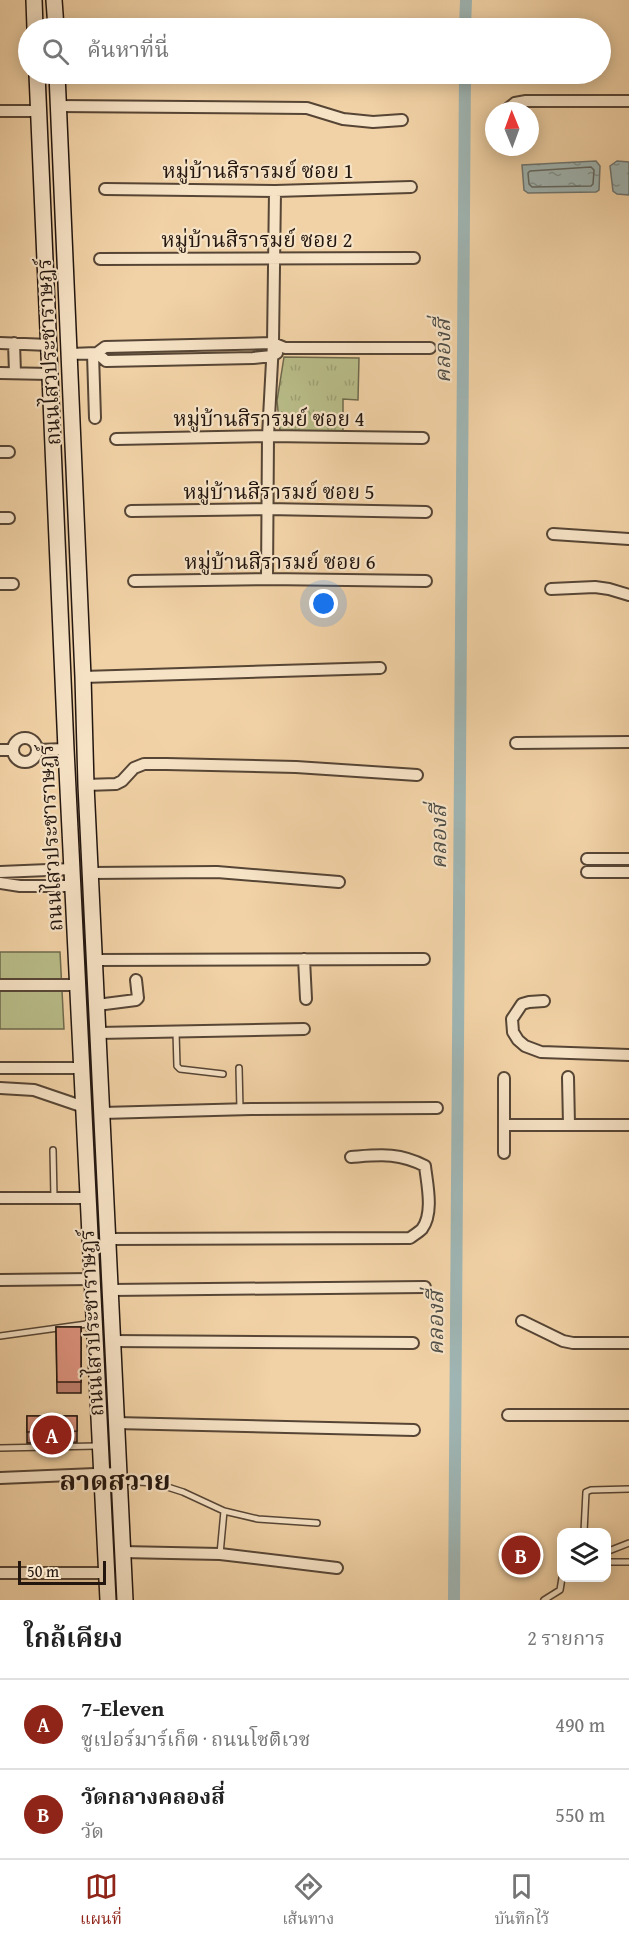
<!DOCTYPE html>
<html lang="th">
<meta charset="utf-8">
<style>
:root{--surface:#fff;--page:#f2f2f2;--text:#222;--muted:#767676;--line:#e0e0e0;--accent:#8f2418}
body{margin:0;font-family:"Gentium Book Plus","Noto Serif Thai",serif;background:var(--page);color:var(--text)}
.controls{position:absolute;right:18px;bottom:18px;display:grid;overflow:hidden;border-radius:12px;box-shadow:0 3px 15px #0003}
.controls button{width:54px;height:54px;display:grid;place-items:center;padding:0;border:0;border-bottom:2px solid var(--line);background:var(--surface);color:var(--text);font:30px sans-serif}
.compass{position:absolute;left:485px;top:102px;width:54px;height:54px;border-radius:50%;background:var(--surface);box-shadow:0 3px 15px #0003;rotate:359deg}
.scale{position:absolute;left:18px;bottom:15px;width:88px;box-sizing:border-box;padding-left:6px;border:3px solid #23160f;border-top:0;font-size:16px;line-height:21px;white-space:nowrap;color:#23160f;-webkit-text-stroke:4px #f6e2c5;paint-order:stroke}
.you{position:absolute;left:324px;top:604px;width:21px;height:21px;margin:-15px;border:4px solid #fff;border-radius:50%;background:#1a73e8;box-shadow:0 0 0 9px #1a73e833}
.badge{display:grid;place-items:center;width:39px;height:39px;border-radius:50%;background:var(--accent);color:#fff;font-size:20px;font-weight:700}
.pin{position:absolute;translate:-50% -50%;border:3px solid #fff;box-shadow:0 2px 6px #0006}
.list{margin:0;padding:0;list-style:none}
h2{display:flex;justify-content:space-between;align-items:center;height:78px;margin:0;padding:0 24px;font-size:26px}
h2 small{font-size:20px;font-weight:400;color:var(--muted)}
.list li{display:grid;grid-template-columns:39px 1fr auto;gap:18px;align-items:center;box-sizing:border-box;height:90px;padding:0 24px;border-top:2px solid var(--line)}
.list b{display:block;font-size:22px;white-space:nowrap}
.list p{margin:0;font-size:20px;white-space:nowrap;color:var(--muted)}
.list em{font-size:20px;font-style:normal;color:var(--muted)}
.icon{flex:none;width:33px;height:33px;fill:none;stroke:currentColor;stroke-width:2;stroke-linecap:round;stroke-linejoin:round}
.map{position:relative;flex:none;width:629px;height:1600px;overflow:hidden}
.search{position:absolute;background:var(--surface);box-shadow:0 3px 15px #0003;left:18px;right:18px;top:18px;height:66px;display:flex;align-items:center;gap:15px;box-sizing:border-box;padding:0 21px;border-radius:33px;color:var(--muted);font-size:22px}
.sheet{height:258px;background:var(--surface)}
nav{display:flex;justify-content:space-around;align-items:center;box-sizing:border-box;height:84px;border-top:2px solid var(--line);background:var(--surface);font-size:16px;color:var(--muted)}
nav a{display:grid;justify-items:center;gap:3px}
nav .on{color:var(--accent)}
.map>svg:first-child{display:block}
.green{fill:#b8bc88;stroke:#6e694c;stroke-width:1.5}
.park{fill:url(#park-tufts);stroke:#6e694c;stroke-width:1.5}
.water{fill:url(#water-ripples);stroke:#6d7571;stroke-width:1.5}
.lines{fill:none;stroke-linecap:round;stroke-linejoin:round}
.shore{stroke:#616661;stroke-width:1.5}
.canal{stroke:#9fb5b3;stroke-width:12}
.service-casing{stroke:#564535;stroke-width:8}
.minor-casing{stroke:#564535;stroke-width:14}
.secondary-casing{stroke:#23160f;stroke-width:18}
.service{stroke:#f6e2c5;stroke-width:5}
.minor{stroke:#f6e2c5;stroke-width:10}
.secondary{stroke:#f6e2c5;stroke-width:15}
.wall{fill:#c28070;stroke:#23160f;stroke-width:1.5}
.building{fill:#e29582;stroke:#23160f;stroke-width:1.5}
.labels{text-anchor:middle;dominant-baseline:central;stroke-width:4.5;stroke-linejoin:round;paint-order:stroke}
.street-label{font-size:21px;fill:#23160f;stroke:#f6e2c5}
.water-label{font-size:22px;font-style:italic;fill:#4e4e48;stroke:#f6e2c5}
.district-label{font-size:27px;font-weight:bold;fill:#23160f;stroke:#f6e2c5}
</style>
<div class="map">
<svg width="629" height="1600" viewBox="0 0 629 1600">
<defs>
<pattern id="park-tufts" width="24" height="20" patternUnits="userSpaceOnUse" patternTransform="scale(1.5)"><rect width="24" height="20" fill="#b8bc88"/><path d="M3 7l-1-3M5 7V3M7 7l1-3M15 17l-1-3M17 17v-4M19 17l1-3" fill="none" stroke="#9ea174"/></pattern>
<pattern id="water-ripples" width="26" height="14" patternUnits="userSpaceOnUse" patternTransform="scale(1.5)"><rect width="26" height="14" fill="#9fb5b3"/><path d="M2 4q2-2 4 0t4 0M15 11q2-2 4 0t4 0" fill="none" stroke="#819290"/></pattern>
</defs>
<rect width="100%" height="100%" fill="#f1d2a6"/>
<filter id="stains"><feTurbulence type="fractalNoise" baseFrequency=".00333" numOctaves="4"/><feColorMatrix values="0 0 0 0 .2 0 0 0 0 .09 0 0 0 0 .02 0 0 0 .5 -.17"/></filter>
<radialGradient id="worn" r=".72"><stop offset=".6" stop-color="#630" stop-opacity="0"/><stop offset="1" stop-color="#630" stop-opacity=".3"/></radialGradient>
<path class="green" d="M0,952H60L64,1029H0Z"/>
<path class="park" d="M284,357L359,358L358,400L343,399V436L287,437L280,430L277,401Z"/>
<path class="water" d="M596,161L600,166L599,190L596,192L528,193L524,190L522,165Z
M617,161L629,162V195L617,194L613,191L610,166Z"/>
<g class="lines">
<path class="shore" d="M591,167L594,170L593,184L591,186L532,187L529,184L528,173L530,171Z"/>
<path class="canal" d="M465,28L466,0
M454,1600L465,74"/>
<defs>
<path id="service" d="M176,1032L177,1066L180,1069L223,1074
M239,1068L240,1109
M53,1150L54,1198
M0,1336L94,1323
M0,1448L97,1446
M121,1481L155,1483L183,1492L224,1511L258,1519L317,1523
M584,1532L586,1492L591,1490L629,1489
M562,1539V1557
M606,1552L629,1543
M220,1554L224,1511
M606,1562H629
M544,1600L560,1590L562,1578"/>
<path id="minor" d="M57,106L307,108L343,119L373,122L402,120
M0,111H39
M505,111L515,103L526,101H629
M105,189L275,191L411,187
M100,259L414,258
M0,343L49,345
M14,343L15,373
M97,353L106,361L253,358L272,356L277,353
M70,354L97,353L105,347L273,343L285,348H430
M93,354L95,418
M0,373L50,374
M116,439L268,436L423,438
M0,452H9
M131,511L267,509L426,512
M0,518H9
M553,534L629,539
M267,579L268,436L273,343L275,191
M134,581L267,579L426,581
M0,584H13
M551,589L595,587L609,589L629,595
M83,677L380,668
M13 750a12 12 0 1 1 24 0a12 12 0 1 1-24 0Z
M516,743L629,742
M0,750H13
M37,750L66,749
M86,785L116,784L122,781L134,768L144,764H166L296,767L417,775
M587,859H629
M0,872L72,869
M587,872H629
M90,873L217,872L339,882
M0,883L20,886H73
M304,959L306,999
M95,960L424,959
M0,985H78
M544,1001L529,1002L522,1004L512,1019L513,1032L518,1040L525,1046L541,1052L629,1055
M97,1005L136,1000L138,998L136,980
M98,1033L304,1029
M0,1068H82
M568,1077L569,1125
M504,1078V1153
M0,1088L34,1090L84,1107
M102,1113L251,1109L437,1108
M505,1125H629
M0,1198H88
M108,1239L410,1238C414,1235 419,1232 422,1229C434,1213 427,1184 425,1166C398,1152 379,1155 351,1157
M0,1280L92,1279
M110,1290L425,1287
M522,1321L563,1341L573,1343H629
M112,1341L413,1343
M508,1415H629
M116,1423L414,1430
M0,1478L119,1473
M122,1552L220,1554L337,1568
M0,1573H106"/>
<path id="secondary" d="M34,0L35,28
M54,0L56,28
M37,74L66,749L108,1600
M57,74L83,677L86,785L125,1600"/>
</defs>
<use href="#service" class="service-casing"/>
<use href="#minor" class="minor-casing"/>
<use href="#secondary" class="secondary-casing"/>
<use href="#service" class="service"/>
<use href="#minor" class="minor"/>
<use href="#secondary" class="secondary"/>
</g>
<path class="wall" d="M56,1327H81V1393H57Z
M27,1416H77V1442L27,1443Z"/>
<path class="building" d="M56,1327H81V1382H57Z
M27,1416H77V1431L27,1432Z"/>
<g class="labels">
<g class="street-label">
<text x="258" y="170">หมู่บ้านสิรารมย์ ซอย 1</text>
<text x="257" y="239">หมู่บ้านสิรารมย์ ซอย 2</text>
<text transform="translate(48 352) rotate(-93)">ถนนไสวประชาราษฎร์</text>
<text x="269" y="418">หมู่บ้านสิรารมย์ ซอย 4</text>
<text x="279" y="491">หมู่บ้านสิรารมย์ ซอย 5</text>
<text x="280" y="561">หมู่บ้านสิรารมย์ ซอย 6</text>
<text transform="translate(50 838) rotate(-93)">ถนนไสวประชาราษฎร์</text>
<text transform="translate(91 1323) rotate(-93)">ถนนไสวประชาราษฎร์</text>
</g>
<g class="water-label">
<text transform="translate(442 351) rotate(-90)">คลองสี่</text>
<text transform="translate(438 837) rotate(-90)">คลองสี่</text>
<text transform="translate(435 1323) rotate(-90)">คลองสี่</text>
</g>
<g class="district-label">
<text x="115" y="1480">ลาดสวาย</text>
</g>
</g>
<rect width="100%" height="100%" filter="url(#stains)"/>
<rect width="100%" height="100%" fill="url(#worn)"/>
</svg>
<div class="controls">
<button><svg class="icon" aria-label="layers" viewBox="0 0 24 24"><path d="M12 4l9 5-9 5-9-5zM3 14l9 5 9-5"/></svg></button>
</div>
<svg class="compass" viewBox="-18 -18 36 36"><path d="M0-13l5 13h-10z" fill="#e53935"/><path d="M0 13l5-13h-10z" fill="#767676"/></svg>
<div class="scale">50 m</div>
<div class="you"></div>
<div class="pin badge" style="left:52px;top:1435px">A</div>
<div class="pin badge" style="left:521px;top:1555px">B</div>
<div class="search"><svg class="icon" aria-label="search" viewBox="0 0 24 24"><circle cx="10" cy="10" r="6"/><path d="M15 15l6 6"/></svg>ค้นหาที่นี่</div>
</div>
<section class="sheet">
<h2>ใกล้เคียง<small>2 รายการ</small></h2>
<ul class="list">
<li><span class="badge">A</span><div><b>7-Eleven</b><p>ซูเปอร์มาร์เก็ต · ถนนโชติเวช</p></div><em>490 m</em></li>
<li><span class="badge">B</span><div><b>วัดกลางคลองสี่</b><p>วัด</p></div><em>550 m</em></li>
</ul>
</section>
<nav>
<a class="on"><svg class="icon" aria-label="map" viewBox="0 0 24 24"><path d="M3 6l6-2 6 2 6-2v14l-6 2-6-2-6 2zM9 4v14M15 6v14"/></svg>แผนที่</a>
<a><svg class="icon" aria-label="directions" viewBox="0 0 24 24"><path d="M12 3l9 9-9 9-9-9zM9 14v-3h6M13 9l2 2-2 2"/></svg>เส้นทาง</a>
<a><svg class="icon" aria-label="saved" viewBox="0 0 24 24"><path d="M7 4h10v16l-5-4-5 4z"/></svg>บันทึกไว้</a>
</nav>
